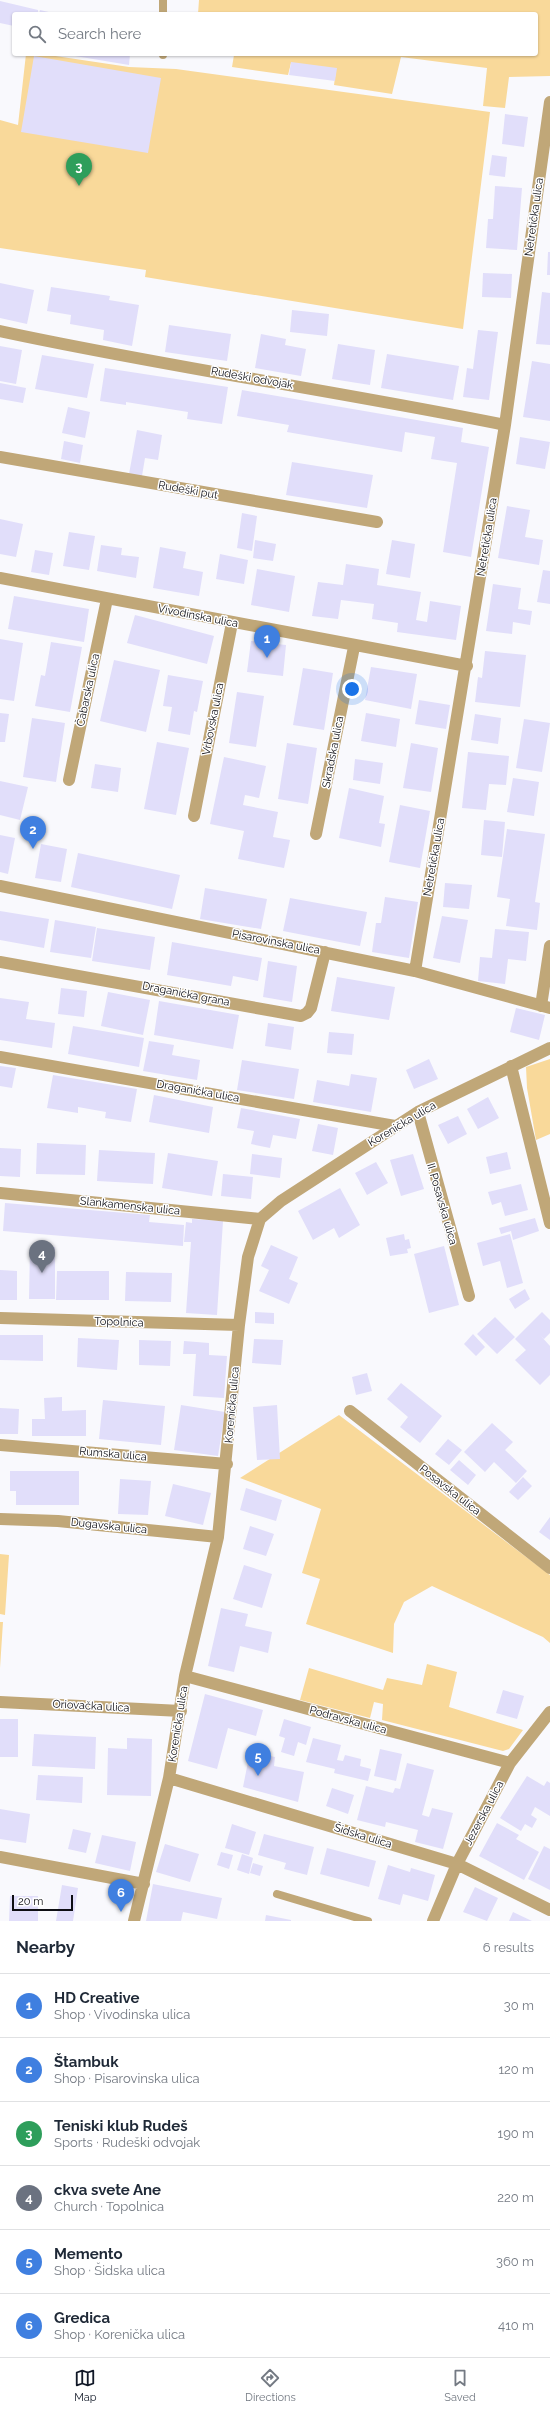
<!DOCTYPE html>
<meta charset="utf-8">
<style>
:root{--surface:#fff;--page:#f2f2f3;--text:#1f2937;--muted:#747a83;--line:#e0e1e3;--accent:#111827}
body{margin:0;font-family:Raleway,sans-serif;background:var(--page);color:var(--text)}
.scale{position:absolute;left:12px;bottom:10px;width:61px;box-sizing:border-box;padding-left:4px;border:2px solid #0e0e14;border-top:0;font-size:11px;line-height:14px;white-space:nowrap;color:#0e0e14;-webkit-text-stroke:3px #fff;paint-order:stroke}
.you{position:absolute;left:352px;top:689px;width:14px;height:14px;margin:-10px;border:3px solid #fff;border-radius:50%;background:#1a73e8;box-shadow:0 0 0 6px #1a73e833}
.badge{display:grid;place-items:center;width:26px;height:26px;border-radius:50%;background:var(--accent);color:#fff;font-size:13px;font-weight:700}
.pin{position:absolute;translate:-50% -33px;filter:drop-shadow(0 1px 2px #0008)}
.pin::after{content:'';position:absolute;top:21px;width:14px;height:12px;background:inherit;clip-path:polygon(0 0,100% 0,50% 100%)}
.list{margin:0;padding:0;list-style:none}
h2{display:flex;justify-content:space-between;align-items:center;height:52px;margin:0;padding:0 16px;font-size:17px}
h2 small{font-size:13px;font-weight:400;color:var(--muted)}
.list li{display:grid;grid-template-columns:26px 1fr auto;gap:12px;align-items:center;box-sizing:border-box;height:64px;padding:0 16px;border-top:1px solid var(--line)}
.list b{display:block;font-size:15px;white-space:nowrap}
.list p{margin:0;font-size:13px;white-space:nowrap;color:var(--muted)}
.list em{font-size:13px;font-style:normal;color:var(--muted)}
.icon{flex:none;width:22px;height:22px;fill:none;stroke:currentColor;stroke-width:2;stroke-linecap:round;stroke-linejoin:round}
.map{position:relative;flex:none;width:550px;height:1921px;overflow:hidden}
.search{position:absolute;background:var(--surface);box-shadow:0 1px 3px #0004;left:12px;right:12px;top:12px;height:44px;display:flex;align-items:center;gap:10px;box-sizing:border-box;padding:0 14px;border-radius:4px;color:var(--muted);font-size:15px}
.sheet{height:436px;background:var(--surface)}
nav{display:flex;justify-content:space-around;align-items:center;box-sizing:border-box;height:56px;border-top:1px solid var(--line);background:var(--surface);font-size:11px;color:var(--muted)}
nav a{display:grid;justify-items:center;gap:2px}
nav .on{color:var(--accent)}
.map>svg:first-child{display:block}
.green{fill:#f9d99a}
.building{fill:#e1defa}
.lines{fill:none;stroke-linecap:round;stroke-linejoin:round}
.lane{stroke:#c0a778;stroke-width:8}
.street{stroke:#c0a778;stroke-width:12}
.labels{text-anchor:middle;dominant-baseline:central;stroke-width:3;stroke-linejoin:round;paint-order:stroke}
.street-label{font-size:11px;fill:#0e0e14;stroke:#fff}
</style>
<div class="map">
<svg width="550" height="1921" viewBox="0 0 550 1921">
<rect width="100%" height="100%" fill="#f9f9fd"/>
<path class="green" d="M199,0H550V76L509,77L505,108L483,106L487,68L401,57L392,94L334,85L336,70L291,63L288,75L232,67L234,55L225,54H536V14H198Z
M26,54H42L129,67L176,69L490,112L463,329L145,277L146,270L0,248V120L18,125Z
M550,1059V1134L536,1140L527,1088L526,1067Z
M339,1415L550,1575V1643L543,1637L432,1586L404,1602L394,1624L393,1653L306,1624L320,1579L302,1573L321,1509L240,1478Z
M0,1554L9,1555L5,1615L0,1614Z
M0,1622H3L0,1668Z
M427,1664L457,1672L449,1707L523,1730L509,1749L503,1751L382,1720L383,1704L374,1702L370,1718L300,1700L309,1668L383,1690L387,1678L422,1685Z"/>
<path class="building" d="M0,1L38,10V14H14V26L0,23Z
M40,10L53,13V14H39Z
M63,54H130L129,65Z
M34,56L161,78L148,153L21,132Z
M291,62L337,68L335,81L289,75Z
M505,114L528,117L524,147L502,144Z
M492,155L507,157L505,177L489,175Z
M495,186L522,188L517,250L486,248L488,219H493Z
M548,252H550V275H547Z
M483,273L512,274L511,298L482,297Z
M0,283L34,290L27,324L0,318Z
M51,287L110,296L109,300L139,305L132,346L103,340L104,330L70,324L71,315L47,311Z
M542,292L550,293V345L536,344Z
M292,310L329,314L327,336L290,332Z
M169,325L231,334L227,361L165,352Z
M478,330L498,332L489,400L463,397L467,368L473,369Z
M261,334L286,339L285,345L306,349L301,376L255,368Z
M338,344L375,350L370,385L332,379Z
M0,346L22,350L16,384L0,381Z
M387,354L459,366L453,400L381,388Z
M42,355L94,364L87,398L35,389Z
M532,361L550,364V421L523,417Z
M105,368L228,387L222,424L187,419L188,412L126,402V405L100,401Z
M0,383L26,388L23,403L0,399Z
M242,390L463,428L461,442L489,447L471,557L443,552L457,463L431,459L435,437L405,432L402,452L287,432L289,425L237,416Z
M68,407L90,412L85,438L62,433Z
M137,430L162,435L158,460L145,458L142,476L129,474Z
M520,437L550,442L545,469L516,464Z
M64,441L83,445L80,463L61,459Z
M292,462L373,475L367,508L286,495Z
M507,506L530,510L525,537L543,540L539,565L498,558Z
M242,513L257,516L252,551L237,548Z
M0,519L23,524L16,557L0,554Z
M69,532L95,536L89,570L63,566Z
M255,540L276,544L273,561L253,558Z
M392,540L415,544L410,578L386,574Z
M101,545L122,548L121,555L139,557L136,578L97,571Z
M160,547L186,552L183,568L203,572L199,596L153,588Z
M35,550L53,553L49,575L31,572Z
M220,554L248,560L244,584L216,579Z
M346,564L379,569L377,585L421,592L416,620L427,622L430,601L461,606L456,640L397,632L398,623L372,619L374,604L341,600L338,619L312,616L318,582L343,585Z
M257,569L295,576L289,612L251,605Z
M543,570L550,571V604L537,602Z
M493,584L521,588L518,609L532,611L530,625L513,622L512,634L486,631Z
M14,596L89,609L84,642L8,629Z
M135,615L214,636L207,664L127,643Z
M0,639L23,643L14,701L0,699Z
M251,641L286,645L283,676L247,672Z
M51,642L82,647L70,712L35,706L41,675L45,676Z
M485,651L526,655L520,707L475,702L478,677L482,678Z
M114,660L160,670L146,732L100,721Z
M371,667L417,674L411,709L365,700Z
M303,668L333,673L324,730L293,725Z
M168,675L203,681L197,712L194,711L190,735L168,731L172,707L163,706Z
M237,692L264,696L256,747L229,743Z
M419,700L450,705L446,729L415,724Z
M0,713L9,714L5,742H0Z
M366,713L400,719L396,747L361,741Z
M475,714L501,718L498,744L471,740Z
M32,718L65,723L56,782L23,777Z
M524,719L550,723L542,772L516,768Z
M157,742L189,748L176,815L144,809Z
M287,743L317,748L308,804L278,799Z
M411,743L438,748L431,792L403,788Z
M468,752L509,756L506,785L489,784L486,810L462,808Z
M224,757L266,766L259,798L245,795L243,805L278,812L273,837L290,840L284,868L238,859L244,831L210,824Z
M355,759L383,763L380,784L353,780Z
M95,764L121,768L118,792L91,788Z
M513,778L539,782L534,816L507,812Z
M0,781L28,787L20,820L0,815Z
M349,788L384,796L379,823L385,824L381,847L339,838Z
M400,805L430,811L420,868L389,862Z
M484,820L505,822L502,857L481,855Z
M507,829L545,834L535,902L540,903L537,930L506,926L510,899L497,897Z
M0,835L15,838L8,874L0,872Z
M41,844L67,849L61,882L35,878Z
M78,853L180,875L172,909L71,887Z
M445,883L472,885L469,909L443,907Z
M205,888L267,899L261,929L200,919Z
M385,897L418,902L409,958L372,952L376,923H381Z
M290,898L367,912L360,946L283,931Z
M0,911L49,919L44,948L0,940Z
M442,916L468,920L460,963L433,958Z
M55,920L96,927L91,958L50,952Z
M97,928L155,937L150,970L92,961Z
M495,929L529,932L526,961L508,959L505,984L478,981L480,957L492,958Z
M172,942L262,958L258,981L233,976L231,986L167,975Z
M268,961L297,966L292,1002L263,997Z
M337,977L395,987L389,1020L331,1011Z
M61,988L87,991L84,1017L58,1014Z
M108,992L150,1000L143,1035L101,1026Z
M0,998L29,1002L26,1019L55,1023L52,1048L0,1040Z
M159,1001L239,1015L233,1049L154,1035Z
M516,1008L545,1015L539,1040L510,1032Z
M268,1023L294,1027L291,1050L265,1046Z
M73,1026L144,1038L139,1067L68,1054Z
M329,1032L354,1034L352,1055L327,1053Z
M149,1041L174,1045L172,1055L200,1060L197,1080L143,1071Z
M429,1059L438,1079L414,1089L406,1070Z
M242,1060L299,1069L294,1099L237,1090Z
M0,1066L16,1068L12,1088L0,1086Z
M351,1074L377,1078L371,1112L313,1102L317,1080L349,1086Z
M53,1075L137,1089L131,1122L105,1118L106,1112L78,1107V1113L47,1108Z
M154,1095L213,1107L209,1133L149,1122Z
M488,1097L499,1118L478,1129L467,1109Z
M241,1108L300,1119L296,1139L273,1135L270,1148L251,1144L254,1131L237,1128Z
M458,1116L467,1134L448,1144L438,1125Z
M318,1124L338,1128L333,1155L312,1151Z
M37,1143L86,1145L85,1175L36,1174Z
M0,1148L21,1149L20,1177L0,1176Z
M99,1150L155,1153L153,1184L97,1181Z
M507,1152L511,1169L490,1174L486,1157Z
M168,1153L218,1161L212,1196L162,1188Z
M252,1154L282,1158L280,1178L250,1174Z
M413,1154L424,1189L401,1196L390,1160Z
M376,1162L388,1183L367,1195L355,1173Z
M223,1174L253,1177L251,1199L221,1196Z
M521,1184L528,1210L505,1216L501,1202L492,1205L488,1192Z
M340,1188L360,1225L339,1238L334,1228L313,1240L298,1211Z
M5,1203L150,1215L149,1222L184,1225L183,1246L3,1231Z
M535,1218L539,1231L513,1240L511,1231L501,1234L499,1228Z
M192,1219L223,1221L217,1315L186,1313L191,1242H184L186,1222L192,1223Z
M404,1234L405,1240L409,1239L411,1248L407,1249L408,1253L390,1256L386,1238Z
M510,1234L523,1283L507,1288L500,1261L483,1266L477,1243Z
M271,1245L298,1257L289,1279L298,1283L289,1304L259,1291L269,1270L261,1266Z
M444,1246L459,1305L429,1313L414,1254Z
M30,1247H55V1299H29Z
M0,1270L17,1271V1300H0Z
M57,1271H109V1300H56Z
M126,1272L172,1273L171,1302L125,1301Z
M525,1289L530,1299L515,1309L509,1299Z
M255,1312L274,1313V1324L255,1323Z
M542,1312L550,1320V1333L544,1339L540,1335L550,1346V1375L540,1385L515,1360L526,1350L515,1339Z
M495,1317L515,1337L497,1354L477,1334Z
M473,1334L485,1347L476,1356L464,1344Z
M0,1335H43V1361L0,1360Z
M78,1338L119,1340L117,1370L77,1367Z
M254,1339L283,1340L281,1365L252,1363Z
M139,1340L171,1341L170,1366L139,1365Z
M184,1341L209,1343V1355L227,1356L224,1398L193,1396L196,1354H183Z
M367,1373L372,1391L356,1395L352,1377Z
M401,1383L442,1416L420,1443L400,1427L408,1417L387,1399Z
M62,1397V1411L86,1410V1436H32V1419H45L44,1398Z
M103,1400L165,1406L161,1445L99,1439Z
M181,1405L225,1412L218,1456L174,1450Z
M277,1405L280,1459L257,1460L253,1407Z
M0,1408L19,1409L18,1434H0Z
M492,1423L513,1442L505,1450L527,1471L516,1483L494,1462L485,1472L464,1452Z
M448,1439L462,1450L449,1465L435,1454Z
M459,1460L476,1475L468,1485L450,1470Z
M10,1471H79V1505H16V1491H10Z
M523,1477L532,1486L518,1500L509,1492Z
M120,1479L151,1481L148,1515L118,1514Z
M173,1484L211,1493L203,1525L165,1516Z
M246,1488L282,1500L276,1521L240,1510Z
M550,1517V1540L539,1532Z
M250,1526L274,1534L266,1556L243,1549Z
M244,1565L272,1574L262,1608L233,1599Z
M221,1608L248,1614L245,1626L272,1632L268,1653L240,1646L234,1672L208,1666Z
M503,1690L524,1696L517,1719L496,1713Z
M205,1694L263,1710L256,1736L228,1728L217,1769L188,1761Z
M0,1719H18V1757H0Z
M284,1719L311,1727L306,1745L298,1742L294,1756L281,1752L285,1738L279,1736Z
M34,1734L96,1737L95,1769L32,1766Z
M127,1738L152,1739L151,1796L107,1795L108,1748L127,1749Z
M313,1738L341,1745L337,1760L343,1761L345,1755L361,1759L360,1766L371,1769L368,1781L334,1773L335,1769L306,1762Z
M380,1749L402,1754L396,1781L374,1776Z
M250,1752L275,1757L274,1766L304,1772L298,1802L243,1787Z
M407,1763L434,1770L422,1815L429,1817L432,1808L453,1813L443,1849L415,1842L418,1830L386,1822L385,1827L357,1820L366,1786L393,1793L395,1788L400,1789Z
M38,1775L83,1777L82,1803L36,1800Z
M527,1776L544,1786L547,1781L550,1783V1816L535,1807L531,1815L537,1819L532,1828L525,1824L521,1831L500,1818Z
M332,1788L354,1795L348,1814L326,1806Z
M0,1809L30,1814L26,1843L0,1839Z
M497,1823L519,1835L516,1839L539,1852L524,1880L479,1856Z
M232,1824L256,1832L249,1855L225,1848Z
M73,1829L91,1833L86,1853L68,1849Z
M264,1834L314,1847L307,1875L284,1869L286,1863L258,1855Z
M102,1835L136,1842L130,1871L95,1863Z
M165,1844L199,1854L190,1882L156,1872Z
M544,1846L550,1849V1890L528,1879Z
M327,1848L376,1861L369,1887L320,1874Z
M221,1852L233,1855L229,1869L217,1865Z
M242,1854L253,1858L249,1874L237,1870Z
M253,1863L263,1866L260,1876L250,1873Z
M388,1865L410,1872L411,1868L435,1875L428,1901L403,1894L400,1905L378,1899Z
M153,1884L222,1898L217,1919L183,1912L181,1921H146Z
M62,1885L78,1888L73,1921H56Z
M475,1887L498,1898L487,1921L463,1912Z
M10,1896H38V1921H9Z
M513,1912L532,1921H509Z
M266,1915L291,1920V1921H265Z"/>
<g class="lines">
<path class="lane" d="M163,14V0
M163,55V54
M277,1894L368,1921"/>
<path class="street" d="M0,331C167,367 337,391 505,425
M0,457L377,522
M0,578L467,666
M69,780L107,599
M194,816L232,623
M316,834L354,647
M0,886L415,971L550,1008
M0,962L301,1016L307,1013L311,1008L325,952
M415,971L505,425L550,102
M541,1006L550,946
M0,1057L395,1126
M511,1066L550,1223
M418,1112L469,1296
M0,1193L260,1219
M0,1318L239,1325
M350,1411L550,1568
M0,1445L227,1464
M0,1519L58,1521L218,1537
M185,1676L510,1763
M0,1702L181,1711
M169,1778L457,1864L550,1910
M0,1857L144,1884
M134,1921L169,1778L185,1676L218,1537L239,1325L248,1257L260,1219L281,1201L418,1112L550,1048
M433,1921L457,1864L510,1763L550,1712"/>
</g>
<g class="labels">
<g class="street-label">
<text transform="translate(534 217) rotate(-82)">Netretička ulica</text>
<text transform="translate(252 378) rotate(10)">Rudeški odvojak</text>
<text transform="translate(188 490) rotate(10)">Rudeški put</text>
<text transform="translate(487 537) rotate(-81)">Netretička ulica</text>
<text transform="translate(198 616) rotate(11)">Vivodinska ulica</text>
<text transform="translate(88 690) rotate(-78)">Čabarska ulica</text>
<text transform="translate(213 719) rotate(-79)">Vrbovska ulica</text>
<text transform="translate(333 752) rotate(-79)">Skradska ulica</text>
<text transform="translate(434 857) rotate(-80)">Netretička ulica</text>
<text transform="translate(276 942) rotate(11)">Pisarovinska ulica</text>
<text transform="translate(186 994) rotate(11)">Draganićka grana</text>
<text transform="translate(198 1091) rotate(10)">Draganićka ulica</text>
<text transform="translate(402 1124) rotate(-31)">Korenička ulica</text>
<text transform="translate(442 1204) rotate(74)">II. Posavska ulica</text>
<text transform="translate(130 1206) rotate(6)">Slankamenska ulica</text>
<text transform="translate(119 1322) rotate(2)">Topolnica</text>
<text transform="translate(232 1405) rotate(-85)">Korenička ulica</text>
<text transform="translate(113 1454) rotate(5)">Rumska ulica</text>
<text transform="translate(450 1490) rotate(38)">Posavska ulica</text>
<text transform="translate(109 1526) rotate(6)">Dugavska ulica</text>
<text transform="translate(91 1706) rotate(3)">Oriovačka ulica</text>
<text transform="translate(348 1720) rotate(15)">Podravska ulica</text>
<text transform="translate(178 1724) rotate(-81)">Korenička ulica</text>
<text transform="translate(484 1813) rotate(-62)">Jezerska ulica</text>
<text transform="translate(363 1836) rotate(17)">Šidska ulica</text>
</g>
</g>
</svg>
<div class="scale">20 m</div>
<div class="you"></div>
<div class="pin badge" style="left:267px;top:658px;background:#3f7fe0">1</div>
<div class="pin badge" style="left:33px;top:849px;background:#3f7fe0">2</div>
<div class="pin badge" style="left:79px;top:186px;background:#2e9e5b">3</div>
<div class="pin badge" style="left:42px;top:1273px;background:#6b7280">4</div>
<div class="pin badge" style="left:258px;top:1776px;background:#3f7fe0">5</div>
<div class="pin badge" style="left:121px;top:1912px;background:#3f7fe0">6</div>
<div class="search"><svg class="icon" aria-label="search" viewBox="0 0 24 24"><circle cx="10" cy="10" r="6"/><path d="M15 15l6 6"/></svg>Search here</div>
</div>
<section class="sheet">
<h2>Nearby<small>6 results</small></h2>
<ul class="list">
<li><span class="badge" style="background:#3f7fe0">1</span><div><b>HD Creative</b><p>Shop · Vivodinska ulica</p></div><em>30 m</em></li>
<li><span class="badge" style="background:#3f7fe0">2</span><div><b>Štambuk</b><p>Shop · Pisarovinska ulica</p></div><em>120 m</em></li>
<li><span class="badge" style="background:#2e9e5b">3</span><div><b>Teniski klub Rudeš</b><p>Sports · Rudeški odvojak</p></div><em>190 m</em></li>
<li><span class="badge" style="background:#6b7280">4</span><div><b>ckva svete Ane</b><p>Church · Topolnica</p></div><em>220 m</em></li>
<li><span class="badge" style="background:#3f7fe0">5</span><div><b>Memento</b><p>Shop · Šidska ulica</p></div><em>360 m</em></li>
<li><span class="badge" style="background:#3f7fe0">6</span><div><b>Gredica</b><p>Shop · Korenička ulica</p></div><em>410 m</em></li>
</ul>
</section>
<nav>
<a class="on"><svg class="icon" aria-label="map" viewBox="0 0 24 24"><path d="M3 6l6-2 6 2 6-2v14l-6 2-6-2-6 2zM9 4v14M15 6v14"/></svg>Map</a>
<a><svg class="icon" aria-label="directions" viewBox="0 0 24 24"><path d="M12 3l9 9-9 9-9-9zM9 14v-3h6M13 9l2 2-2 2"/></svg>Directions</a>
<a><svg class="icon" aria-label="saved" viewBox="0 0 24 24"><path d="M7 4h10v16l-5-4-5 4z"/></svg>Saved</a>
</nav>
